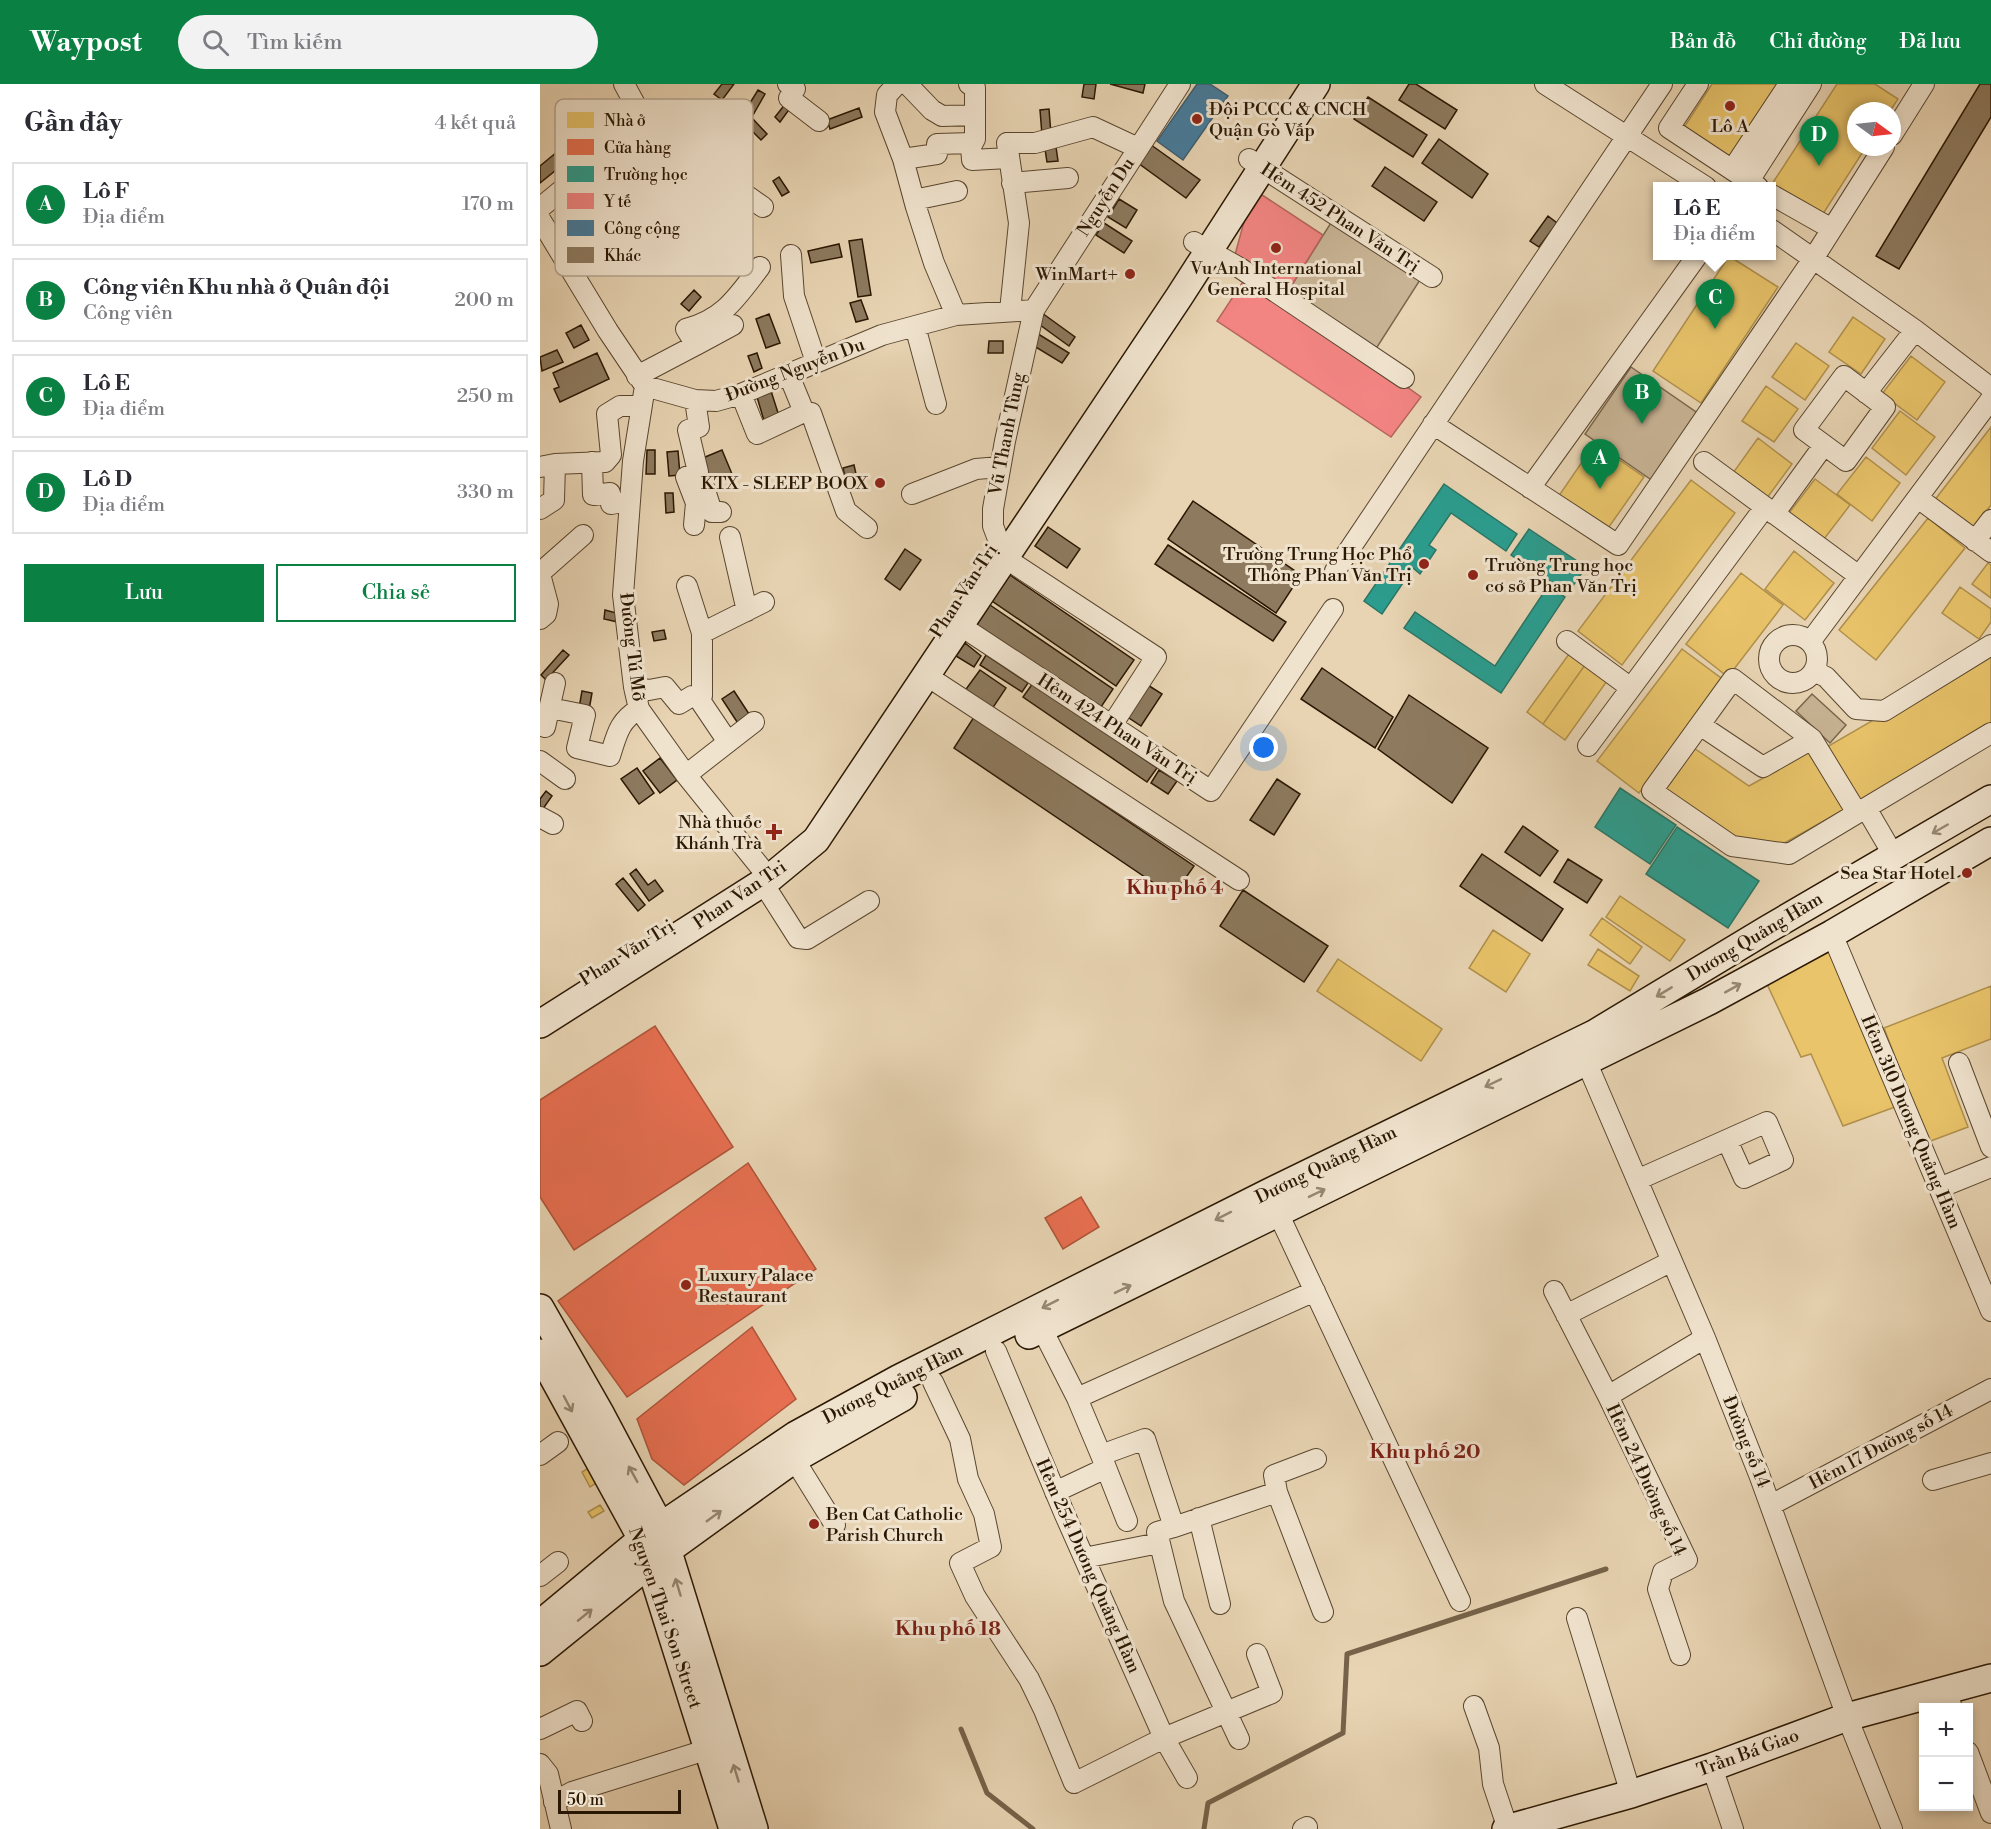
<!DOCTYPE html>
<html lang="vi">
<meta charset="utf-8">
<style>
:root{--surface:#fff;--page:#f2f2f3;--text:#2b2b33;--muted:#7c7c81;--line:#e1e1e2;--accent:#0b8043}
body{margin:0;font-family:"Libre Bodoni",serif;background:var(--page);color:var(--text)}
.controls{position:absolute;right:18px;bottom:18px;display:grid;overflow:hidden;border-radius:0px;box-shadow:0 3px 9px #0003}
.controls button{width:54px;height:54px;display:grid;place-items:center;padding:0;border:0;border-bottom:2px solid var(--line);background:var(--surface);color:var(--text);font:30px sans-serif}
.compass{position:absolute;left:1307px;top:18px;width:54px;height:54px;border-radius:50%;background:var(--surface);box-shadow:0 3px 9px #0003;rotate:105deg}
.scale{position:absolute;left:18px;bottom:15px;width:123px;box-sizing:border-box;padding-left:6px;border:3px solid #2b1803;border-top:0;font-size:16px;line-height:21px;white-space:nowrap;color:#2b1803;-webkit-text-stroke:4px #f0e3ce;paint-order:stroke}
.you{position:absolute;left:724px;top:664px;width:21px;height:21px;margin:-15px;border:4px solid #fff;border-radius:50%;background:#1a73e8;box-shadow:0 0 0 9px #1a73e833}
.badge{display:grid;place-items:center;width:39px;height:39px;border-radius:50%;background:var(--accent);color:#fff;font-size:20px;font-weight:700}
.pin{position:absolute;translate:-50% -50px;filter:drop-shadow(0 2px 3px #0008)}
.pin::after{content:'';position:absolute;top:32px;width:21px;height:18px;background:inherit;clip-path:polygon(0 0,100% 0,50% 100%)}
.popup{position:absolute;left:1113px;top:98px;width:123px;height:78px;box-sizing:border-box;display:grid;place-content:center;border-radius:0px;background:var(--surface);filter:drop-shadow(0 2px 4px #0005);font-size:20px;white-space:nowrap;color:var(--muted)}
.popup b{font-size:22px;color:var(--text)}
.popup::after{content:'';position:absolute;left:50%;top:100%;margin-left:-12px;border:12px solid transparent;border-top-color:var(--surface)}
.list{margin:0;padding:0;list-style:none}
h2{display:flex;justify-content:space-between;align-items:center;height:78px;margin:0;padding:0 24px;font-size:26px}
h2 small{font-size:20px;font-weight:400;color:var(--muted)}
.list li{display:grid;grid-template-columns:39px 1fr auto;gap:18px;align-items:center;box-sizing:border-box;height:84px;margin:0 12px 12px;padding:0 12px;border:2px solid var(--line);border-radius:0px}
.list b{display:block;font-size:22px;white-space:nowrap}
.list p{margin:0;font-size:20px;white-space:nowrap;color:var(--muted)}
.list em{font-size:20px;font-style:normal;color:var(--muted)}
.actions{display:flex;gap:12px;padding:18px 24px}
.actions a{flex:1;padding:14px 0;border:2px solid var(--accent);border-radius:0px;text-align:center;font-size:21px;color:var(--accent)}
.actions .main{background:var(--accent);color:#fff}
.icon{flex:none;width:33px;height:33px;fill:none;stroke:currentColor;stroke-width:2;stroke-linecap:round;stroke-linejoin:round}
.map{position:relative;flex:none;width:1451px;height:1745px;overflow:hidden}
header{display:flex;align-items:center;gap:36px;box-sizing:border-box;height:84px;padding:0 30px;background:var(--accent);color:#fff}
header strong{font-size:28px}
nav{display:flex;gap:33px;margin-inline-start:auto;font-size:21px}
.search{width:420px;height:54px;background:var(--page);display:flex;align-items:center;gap:15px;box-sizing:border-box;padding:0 21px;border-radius:33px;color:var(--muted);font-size:22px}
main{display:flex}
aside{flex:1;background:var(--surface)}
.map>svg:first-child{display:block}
.green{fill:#c8b495;stroke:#7a664c;stroke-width:1.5}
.homes{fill:#e9c46a;stroke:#b0904b;stroke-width:1.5}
.shops{fill:#e76f51;stroke:#af553a;stroke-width:1.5}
.schools{fill:#2a9d8f;stroke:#2a7565;stroke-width:1.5}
.health{fill:#f28482;stroke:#b6645c;stroke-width:1.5}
.public{fill:#457b9d;stroke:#3d5d6f;stroke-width:1.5}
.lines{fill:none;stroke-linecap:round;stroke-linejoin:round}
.stream{stroke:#766249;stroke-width:5}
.building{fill:#8d7a5f;stroke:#2b1803;stroke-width:1.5}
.street-casing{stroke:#5a472f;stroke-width:22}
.secondary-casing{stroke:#2b1803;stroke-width:30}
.street{stroke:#f0e3ce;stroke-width:20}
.secondary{stroke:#f0e3ce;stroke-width:27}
.oneway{stroke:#978873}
.poi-dot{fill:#8f2418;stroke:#f0e3ce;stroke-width:2}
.labels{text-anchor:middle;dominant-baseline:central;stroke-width:6;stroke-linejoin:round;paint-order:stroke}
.poi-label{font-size:18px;fill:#2b1803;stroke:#f0e3ce;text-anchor:end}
.street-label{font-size:18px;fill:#2b1803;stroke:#f0e3ce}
.neighbourhood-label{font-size:20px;font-weight:bold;fill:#7a1f14;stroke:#f0e3ce}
.key{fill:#f0e3ce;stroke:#b5a691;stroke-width:1.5}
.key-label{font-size:16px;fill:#2b1803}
</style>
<header>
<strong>Waypost</strong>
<div class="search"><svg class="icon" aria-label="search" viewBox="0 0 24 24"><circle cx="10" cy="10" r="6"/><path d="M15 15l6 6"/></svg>Tìm kiếm</div>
<nav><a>Bản đồ</a><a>Chỉ đường</a><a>Đã lưu</a></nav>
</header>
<main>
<aside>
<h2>Gần đây<small>4 kết quả</small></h2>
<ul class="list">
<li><span class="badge">A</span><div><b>Lô F</b><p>Địa điểm</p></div><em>170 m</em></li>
<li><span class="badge">B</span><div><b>Công viên Khu nhà ở Quân đội</b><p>Công viên</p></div><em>200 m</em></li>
<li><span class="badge">C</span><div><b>Lô E</b><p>Địa điểm</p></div><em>250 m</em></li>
<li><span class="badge">D</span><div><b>Lô D</b><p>Địa điểm</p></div><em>330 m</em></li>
</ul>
<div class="actions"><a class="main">Lưu</a><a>Chia sẻ</a></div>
</aside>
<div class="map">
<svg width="1451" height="1745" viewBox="0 0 1451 1745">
<rect width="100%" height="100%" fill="#e8d4b3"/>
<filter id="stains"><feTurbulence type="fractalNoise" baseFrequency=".00333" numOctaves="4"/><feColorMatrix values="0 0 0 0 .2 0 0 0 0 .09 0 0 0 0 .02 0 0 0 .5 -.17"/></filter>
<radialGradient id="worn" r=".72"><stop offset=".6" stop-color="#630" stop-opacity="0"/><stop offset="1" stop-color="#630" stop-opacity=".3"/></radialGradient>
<path class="green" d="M799,126L887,185L832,271L745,212Z
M1091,283L1159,330L1113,397L1045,350Z
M1272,610L1306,641L1290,659L1256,627Z"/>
<path class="homes" d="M1172,0H1237L1188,74L1143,45Z
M1297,0H1335L1358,15L1350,27H1316V63H1326L1281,133L1232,100Z
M1189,172L1238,203L1161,319L1113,287Z
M1313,233L1345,255L1321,290L1289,268Z
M1256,259L1289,282L1265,316L1232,293Z
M1371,272L1405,298L1377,336L1342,310Z
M1226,302L1258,325L1234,358L1202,337Z
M1360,327L1395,353L1366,391L1332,364Z
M1451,343V421L1431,447L1394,417Z
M1218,354L1252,380L1227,414L1193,389Z
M1055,359L1104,393L1064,450L1016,416Z
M1326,373L1360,399L1332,437L1297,410Z
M1275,395L1310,421L1281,459L1246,433Z
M1151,396L1195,429L1082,581L1038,547Z
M1388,434L1425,464L1336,576L1299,546Z
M1254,467L1294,499L1265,536L1225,505Z
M1448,479L1451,481V514L1432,500Z
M1201,489L1243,521L1188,593L1146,560Z
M1420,503L1451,525V538L1439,555L1402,529Z
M1142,565L1185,597L1099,709L1057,677Z
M1451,568V642L1317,720L1285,664Z
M1029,570L1045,581L1003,640L987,628Z
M1045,581L1067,597L1025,656L1003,640Z
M1151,662L1209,702L1275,665L1307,724L1239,762L1195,757L1121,705Z
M1080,812L1145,856L1130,877L1066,833Z
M1062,834L1102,863L1090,880L1050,851Z
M953,846L990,870L966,908L929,884Z
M1288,862L1355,1023L1303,1042L1271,970L1261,973L1226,898Z
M1058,865L1099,892L1090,907L1048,881Z
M798,875L902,945L881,977L777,907Z
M1451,902V955L1402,974L1428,1043L1388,1058L1344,944Z
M50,1383L58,1398L50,1403L42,1388Z
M60,1421L64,1427L52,1434L48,1428Z"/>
<path class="shops" d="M115,942L193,1063L34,1166L0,1113V1016Z
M208,1079L276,1185L87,1313L18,1217Z
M541,1113L559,1143L523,1165L505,1134Z
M212,1243L256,1315L144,1401L112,1375L97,1335Z"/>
<path class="schools" d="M904,400L977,450L966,467L911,429L889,461L896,466L880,490L873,484L842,530L824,517Z
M989,445L1046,483L1028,509L971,471Z
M1008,502L1025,513L961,609L864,544L875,528L955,582Z
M1080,704L1136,741L1110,780L1055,743Z
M1137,743L1219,797L1188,844L1106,790Z"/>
<path class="health" d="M713,105L783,151L745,212L693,178Z
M708,190L881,313L851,353L677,237Z"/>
<path class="public" d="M657,0H670L688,12L643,76L617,57Z"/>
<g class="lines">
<path class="stream" d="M421,1645L447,1709L493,1745
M664,1745L668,1719L803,1649L807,1570L1066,1485"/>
</g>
<path class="building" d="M182,0H194L182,16L174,10Z
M544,0H556L554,15L542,13Z
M570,0H605L603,9Z
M869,0H876L917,26L905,45L859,16Z
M1440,0H1451V33L1359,185L1336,172Z
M218,6L225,10L213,31L205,27Z
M828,13L887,51L873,73L814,35Z
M246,19L251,23L240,38L235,33Z
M319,24L322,33L290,45L287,36Z
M509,25L511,50L502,51L500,26Z
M213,35L227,50L221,56L207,42Z
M899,55L948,90L932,114L882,79Z
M82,56L88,64L65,85L58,77Z
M607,58L660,96L646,114L594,76Z
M166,61L177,70L163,89L152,80Z
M516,63L518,77L507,78L505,65Z
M17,68L26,78L0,99V82Z
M39,68L48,80L35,90L27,78Z
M845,83L897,118L884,137L832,102Z
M239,93L249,108L242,112L233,97Z
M579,115L597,126L586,144L568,133Z
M53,131L63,142L43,160L33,150Z
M1008,132L1017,139L999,163L990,157Z
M564,139L592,157L584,169L556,151Z
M322,155L331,211L318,213L309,157Z
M299,160L302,173L271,179L268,167Z
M154,206L161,213L149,227L141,220Z
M321,216L328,235L316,238L310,219Z
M502,229L535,253L529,262L496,238Z
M229,230L240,259L226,264L216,235Z
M41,241L49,256L34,264L26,249Z
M495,248L529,269L522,279L489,259Z
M449,257H463V269H448Z
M17,266L23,278L2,287L0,273Z
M57,269L69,295L20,318L14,305L19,303L13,289Z
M217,269L222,284L214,288L208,272Z
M231,307L240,335L225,340L217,313Z
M107,366H115V390H106Z
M182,366L192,390L169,400L158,376Z
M138,367L140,391L129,392L127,368Z
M314,381L316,390L305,393L303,384Z
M125,409H133L134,428L126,429Z
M653,417L761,491L736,529L628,455Z
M508,443L540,465L527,484L495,462Z
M628,461L746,538L733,557L615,480Z
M365,465L381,476L360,506L345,495Z
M470,491L594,576L576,602L452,517Z
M450,521L573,605L559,626L436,542Z
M65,526L80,530L78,538L64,535Z
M124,546L126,555L114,557L112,548Z
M425,559L441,572L434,583L416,572Z
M23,566L29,571L6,596L1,591Z
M446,571L488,599L482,608L440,581Z
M782,584L853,633L835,664L761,615Z
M440,586L466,604L448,631L421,612Z
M603,598L622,610L601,642L583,630Z
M493,599L617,684L607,698L483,613Z
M42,607L52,609L49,626L39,624Z
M194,607L213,636L201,644L182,615Z
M869,611L948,664L912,719L838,665Z
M434,633L654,782L633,812L414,664Z
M120,674L137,696L120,709L103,687Z
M97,684L114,709L99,720L81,695Z
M619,686L637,697L628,710L611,699Z
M737,695L760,710L734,751L710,736Z
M6,707L12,712L0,729V715Z
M983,742L1018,767L1000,792L965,768Z
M942,770L1023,825L1002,857L920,802Z
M1028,775L1062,796L1047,819L1014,798Z
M96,785L108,801L115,796L123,807L109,817L90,790Z
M83,794L105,821L98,827L76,800Z
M703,806L788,862L764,898L680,842Z"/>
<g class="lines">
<defs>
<path id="street" d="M84,0L96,22
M248,0L255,5L249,14L279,37
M357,0L347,11L345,28L363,75L376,123L394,179L416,231
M367,0L392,26L402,32L435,31
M429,0L435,4V55L431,62L432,76L468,74
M1005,0L1166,103
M1158,0L1129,44L1218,103
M1352,51L1384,0
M198,75L192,101L223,123
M363,75L397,70V60L433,59
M709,75L892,193
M1192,86L1249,0
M472,99L528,94
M1205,103L1271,0
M1232,111L1292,145
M374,116L417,107
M0,124L63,72
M0,135L68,247L105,302L155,316L176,317L201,310L342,251L416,231L494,226
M1232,146L1375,246L1451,304
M654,158L700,184L864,294
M251,171L254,212L276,278
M470,227L479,139L467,59H495L553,43L598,64
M375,242L396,320
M156,261L193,241
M248,289L264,328L271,329L306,427L327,444
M97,292L156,261L146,245C184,235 197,213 220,183
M1304,292L1345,323L1306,377L1264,346Z
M105,302L93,377L83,511L94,603L99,625L146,691L221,784
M1326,309L1375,246
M201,310L217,350L264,328
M893,340L1078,461L1273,175L1344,63
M52,378L53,411L70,409L71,420L90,417
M1164,378L1319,492
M0,383L15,380L65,378L71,371L67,330L80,322H101
M162,397L172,428H181
M990,404L1157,172
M372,410L436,385L460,383
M1378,414L1451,468
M0,425L14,416L15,380
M1234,430L1284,361
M154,441L156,419L146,393L158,388L148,346L159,343L155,316
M190,453L207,527
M1435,457L1451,436
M795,487L1122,0
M0,489L43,451
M0,490L8,520L6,530L0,535
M147,502L162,549
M421,542L671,707L793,525
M1229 575a24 24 0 1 1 48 0a24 24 0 1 1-48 0Z
M1027,557L1091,604
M1270,558L1451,315
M1274,587L1286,593L1316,625L1344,627L1451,561
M387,592L699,796
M94,603L109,606L125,603L139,620L152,612H162V549L224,518
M157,612L188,658
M10,624L45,631L37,664L70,672C77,650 79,637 99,625
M572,641L616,573L465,474L453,442V425L465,357L494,226L640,0
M1160,641L1223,683L1272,655
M5,643L15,599
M1048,662L1225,423
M0,677L25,695
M146,691L214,638
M1326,724L1354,772
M1317,729L1272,655L1193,595L1112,707L1192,762L1249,770L1451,649
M0,733L13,740
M223,799L258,854L267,855L329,817
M1292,850L1451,1227
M1046,977L1165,1254L1220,1393L1307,1633L1352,1745
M1419,979L1451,1063
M1097,1096L1227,1038L1243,1076L1204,1094L1187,1056
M1399,1104L1451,1083
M738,1129L920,1517
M1014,1207L1068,1312L1147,1476L1123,1488L1118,1505L1140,1571
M1026,1231L1132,1177
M502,1245L537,1314L561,1371L605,1355L634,1443L617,1448L634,1517L699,1655
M456,1267L525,1431L624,1654L647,1694
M393,1298L420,1355L428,1395L444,1430L451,1463L420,1479L435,1512L489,1595L504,1626L534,1699L624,1654L732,1609L717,1570
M1068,1312L1165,1254
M537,1314L775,1207
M0,1371L18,1358
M561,1371L587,1437
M254,1375L295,1441
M776,1375L734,1391L737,1408L783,1528
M1393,1396L1451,1379
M515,1408L566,1384
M1231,1421L1451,1305
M659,1434L680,1520
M634,1443L737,1408
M544,1474L619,1459
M0,1492L18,1478
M1037,1534L1091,1710
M1406,1606L1412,1624
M934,1622L949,1664L953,1700L968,1745
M0,1645L37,1627L42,1637
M1428,1668L1451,1729
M0,1680L8,1690L21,1745
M1172,1683L1193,1745
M14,1718L32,1708L169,1665
M763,1745L767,1743"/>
<path id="secondary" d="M0,940L230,794L276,756L639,213L776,0
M0,1224L61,1331L120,1442L214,1745
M489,1251L1169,917L1292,850L1451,757
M0,1269L102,1455L193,1745
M0,1540L102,1455L256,1351L358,1295L728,1109L1054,950L1228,845L1451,715
M0,1568L110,1479L254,1375L363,1313
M966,1745L1091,1710L1172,1683L1307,1633L1451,1594"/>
</defs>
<use href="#street" class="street-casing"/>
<use href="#secondary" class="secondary-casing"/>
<use href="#street" class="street"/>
<use href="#secondary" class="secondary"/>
</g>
<defs><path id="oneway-shaft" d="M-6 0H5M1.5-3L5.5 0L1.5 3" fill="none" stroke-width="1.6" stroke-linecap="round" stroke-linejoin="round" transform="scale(1.5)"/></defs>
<g class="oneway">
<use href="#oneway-shaft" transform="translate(1400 745) rotate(150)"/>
<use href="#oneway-shaft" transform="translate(1193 904) rotate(-29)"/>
<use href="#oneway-shaft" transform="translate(1124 908) rotate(149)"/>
<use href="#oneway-shaft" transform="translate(953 999) rotate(154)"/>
<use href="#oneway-shaft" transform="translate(777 1109) rotate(-26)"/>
<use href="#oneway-shaft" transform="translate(683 1132) rotate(153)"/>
<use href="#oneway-shaft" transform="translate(583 1205) rotate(-26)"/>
<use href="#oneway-shaft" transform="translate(510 1220) rotate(153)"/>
<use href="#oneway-shaft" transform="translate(28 1320) rotate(62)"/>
<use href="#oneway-shaft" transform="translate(93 1390) rotate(-119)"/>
<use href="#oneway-shaft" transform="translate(174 1432) rotate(-36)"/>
<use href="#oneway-shaft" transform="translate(138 1503) rotate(-107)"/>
<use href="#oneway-shaft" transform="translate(45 1531) rotate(-39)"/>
<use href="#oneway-shaft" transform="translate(196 1689) rotate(-107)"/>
</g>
<g class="poi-dot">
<circle cx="1190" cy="22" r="6"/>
<circle cx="657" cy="35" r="6"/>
<circle cx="736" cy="164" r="6"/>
<circle cx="590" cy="190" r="6"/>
<circle cx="340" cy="399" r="6"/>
<circle cx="884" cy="480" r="6"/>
<circle cx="933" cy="491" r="6"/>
<path d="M231 739h6v6h6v6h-6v6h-6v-6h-6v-6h6z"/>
<circle cx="1427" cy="789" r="6"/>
<circle cx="146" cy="1201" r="6"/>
<circle cx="274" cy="1440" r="6"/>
</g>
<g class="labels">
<g class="poi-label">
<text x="669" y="25" text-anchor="start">Đội PCCC &amp; CNCH<tspan x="669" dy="21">Quận Gò Vấp</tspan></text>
<text x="1190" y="42" text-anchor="middle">Lô A</text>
<text x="736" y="184" text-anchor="middle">Vu Anh International<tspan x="736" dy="21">General Hospital</tspan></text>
<text x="578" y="190">WinMart+</text>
<text x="328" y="399">KTX - SLEEP BOOX</text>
<text x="872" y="470">Trường Trung Học Phổ<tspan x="872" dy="21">Thông Phan Văn Trị</tspan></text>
<text x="945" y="481" text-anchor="start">Trường Trung học<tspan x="945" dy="21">cơ sở Phan Văn Trị</tspan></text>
<text x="222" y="738">Nhà thuốc<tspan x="222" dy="21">Khánh Trà</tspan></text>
<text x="1415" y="789">Sea Star Hotel</text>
<text x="158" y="1191" text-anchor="start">Luxury Palace<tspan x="158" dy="21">Restaurant</tspan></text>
<text x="286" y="1430" text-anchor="start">Ben Cat Catholic<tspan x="286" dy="21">Parish Church</tspan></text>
</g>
<g class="street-label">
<text transform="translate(566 113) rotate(-57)">Nguyễn Du</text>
<text transform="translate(800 134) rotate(33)">Hẻm 452 Phan Văn Trị</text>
<text transform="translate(255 286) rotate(-21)">Đường Nguyễn Du</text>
<text transform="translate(467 350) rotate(-79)">Vũ Thanh Tùng</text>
<text transform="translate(424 507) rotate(-57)">Phan Văn Trị</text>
<text transform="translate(92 563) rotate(83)">Đường Tú Mỡ</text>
<text transform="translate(577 645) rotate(33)">Hẻm 424 Phan Văn Trị</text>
<text transform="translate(200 811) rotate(-34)">Phan Van Tri</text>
<text transform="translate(1215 853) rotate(-31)">Dương Quảng Hàm</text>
<text transform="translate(87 869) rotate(-32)">Phan Văn Trị</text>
<text transform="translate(1371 1038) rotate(67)">Hẻm 310 Dương Quảng Hàm</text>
<text transform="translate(786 1081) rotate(-26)">Dương Quảng Hàm</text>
<text transform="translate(353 1300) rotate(-27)">Dương Quảng Hàm</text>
<text transform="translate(1206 1358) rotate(68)">Đường số 14</text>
<text transform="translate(1341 1363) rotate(-28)">Hẻm 17 Đường số 14</text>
<text transform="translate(1106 1396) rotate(65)">Hẻm 24 Đường số 14</text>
<text transform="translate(548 1482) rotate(66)">Hẻm 254 Dương Quảng Hàm</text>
<text transform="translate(125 1534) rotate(71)">Nguyen Thai Son Street</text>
<text transform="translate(1208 1669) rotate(-20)">Trần Bá Giao</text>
</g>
<g class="neighbourhood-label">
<text x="635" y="804">Khu phố 4</text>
<text x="885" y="1368">Khu phố 20</text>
<text x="408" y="1545">Khu phố 18</text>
</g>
</g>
<rect x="15" y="15" width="198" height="177" rx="9" class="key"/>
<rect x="27" y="28" width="27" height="16" fill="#e9c46a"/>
<rect x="27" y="55" width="27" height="16" fill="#e76f51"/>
<rect x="27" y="82" width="27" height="16" fill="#2a9d8f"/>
<rect x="27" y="109" width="27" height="16" fill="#f28482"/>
<rect x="27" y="136" width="27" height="16" fill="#457b9d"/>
<rect x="27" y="163" width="27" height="16" fill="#8d7a5f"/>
<g class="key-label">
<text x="64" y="42">Nhà ở</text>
<text x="64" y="69">Cửa hàng</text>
<text x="64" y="96">Trường học</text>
<text x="64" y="123">Y tế</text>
<text x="64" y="150">Công cộng</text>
<text x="64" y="177">Khác</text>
</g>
<rect width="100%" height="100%" filter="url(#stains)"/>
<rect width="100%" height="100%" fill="url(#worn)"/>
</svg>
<div class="controls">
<button>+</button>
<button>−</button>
</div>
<svg class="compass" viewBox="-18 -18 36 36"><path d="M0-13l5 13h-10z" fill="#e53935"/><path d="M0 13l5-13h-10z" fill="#7c7c81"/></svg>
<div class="scale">50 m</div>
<div class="you"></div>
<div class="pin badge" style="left:1060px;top:405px">A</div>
<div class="pin badge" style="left:1102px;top:340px">B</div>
<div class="pin badge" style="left:1175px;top:245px">C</div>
<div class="popup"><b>Lô E</b>Địa điểm</div>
<div class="pin badge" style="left:1279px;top:82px">D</div>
</div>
</main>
